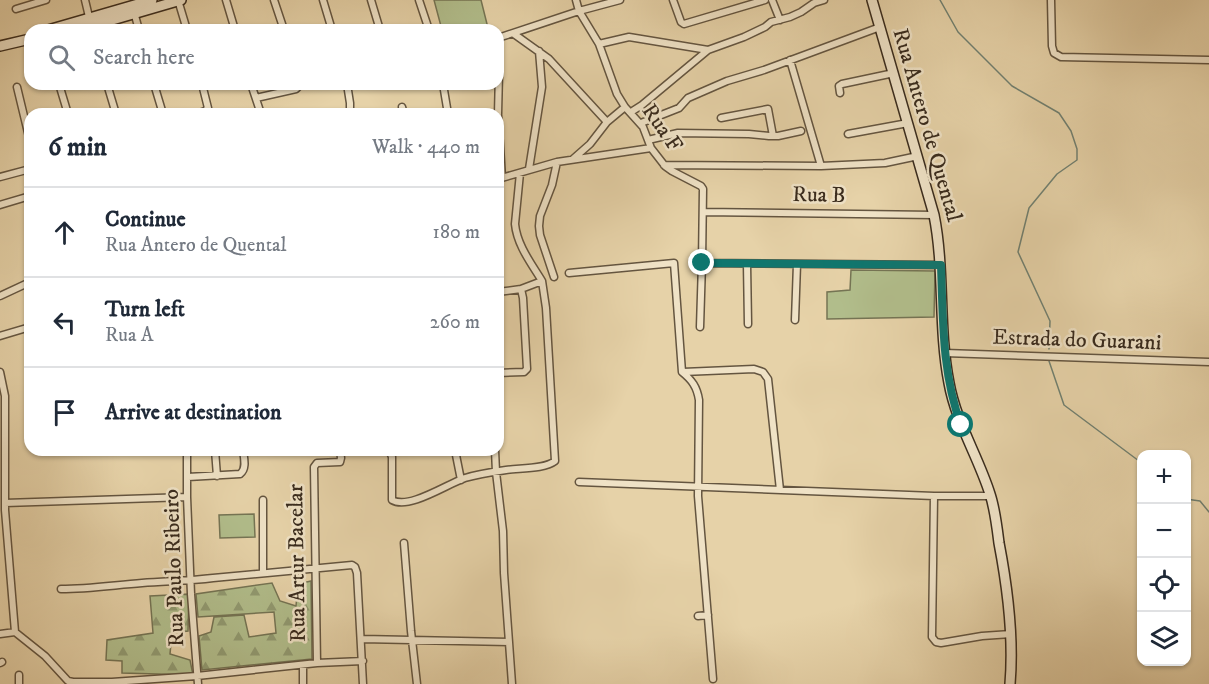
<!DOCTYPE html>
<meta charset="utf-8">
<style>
:root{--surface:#fff;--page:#f2f2f3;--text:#1f2937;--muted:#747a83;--line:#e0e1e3}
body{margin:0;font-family:"IM FELL DW Pica",serif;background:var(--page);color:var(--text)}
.controls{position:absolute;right:18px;bottom:18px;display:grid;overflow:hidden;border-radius:12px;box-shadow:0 2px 4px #0004}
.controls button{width:54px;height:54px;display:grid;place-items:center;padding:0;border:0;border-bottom:2px solid var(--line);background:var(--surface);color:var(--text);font:30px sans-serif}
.stop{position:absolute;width:18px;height:18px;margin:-14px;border:4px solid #0f766e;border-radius:50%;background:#fff}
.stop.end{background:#0f766e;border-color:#fff;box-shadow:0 2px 6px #0008}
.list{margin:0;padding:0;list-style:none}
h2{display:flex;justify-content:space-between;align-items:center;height:78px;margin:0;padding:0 24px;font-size:26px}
h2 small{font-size:20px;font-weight:400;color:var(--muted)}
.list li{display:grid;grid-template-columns:39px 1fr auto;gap:18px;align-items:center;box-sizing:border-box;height:90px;padding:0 24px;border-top:2px solid var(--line)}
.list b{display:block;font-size:22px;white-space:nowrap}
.list p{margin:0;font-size:20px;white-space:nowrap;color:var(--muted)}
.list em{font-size:20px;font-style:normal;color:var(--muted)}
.icon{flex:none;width:33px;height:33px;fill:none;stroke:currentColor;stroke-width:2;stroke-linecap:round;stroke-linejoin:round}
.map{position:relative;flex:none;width:1209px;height:684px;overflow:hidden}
.search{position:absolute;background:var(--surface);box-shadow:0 2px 4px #0004;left:24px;top:24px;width:480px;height:66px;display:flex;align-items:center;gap:15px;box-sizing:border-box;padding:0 21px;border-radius:18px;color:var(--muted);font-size:22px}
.panel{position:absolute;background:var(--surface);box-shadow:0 2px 4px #0004;left:24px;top:108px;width:480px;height:348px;border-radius:18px}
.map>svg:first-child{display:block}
.forest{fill:url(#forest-firs);stroke:#757454;stroke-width:1.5}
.park{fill:#b1bd8b;stroke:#757454;stroke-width:1.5}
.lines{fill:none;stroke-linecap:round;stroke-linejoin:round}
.stream{stroke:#718071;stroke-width:1.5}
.street-casing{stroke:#645540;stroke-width:9}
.secondary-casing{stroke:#392b1d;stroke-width:12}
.street{stroke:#efe2c6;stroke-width:6}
.secondary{stroke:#efe2c6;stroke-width:9}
.route{stroke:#0f766e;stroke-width:8}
.labels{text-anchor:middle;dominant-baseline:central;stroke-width:5;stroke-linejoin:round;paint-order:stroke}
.street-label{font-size:22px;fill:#392b1d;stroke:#efe2c6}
</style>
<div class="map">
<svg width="1209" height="684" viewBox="0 0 1209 684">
<defs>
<pattern id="forest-firs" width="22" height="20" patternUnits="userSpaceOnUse" patternTransform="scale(1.5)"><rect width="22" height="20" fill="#b1bd8b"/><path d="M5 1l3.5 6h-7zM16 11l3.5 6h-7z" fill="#919a71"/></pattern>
</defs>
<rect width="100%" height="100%" fill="#e6d2a8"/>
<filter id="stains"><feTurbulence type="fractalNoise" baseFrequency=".00333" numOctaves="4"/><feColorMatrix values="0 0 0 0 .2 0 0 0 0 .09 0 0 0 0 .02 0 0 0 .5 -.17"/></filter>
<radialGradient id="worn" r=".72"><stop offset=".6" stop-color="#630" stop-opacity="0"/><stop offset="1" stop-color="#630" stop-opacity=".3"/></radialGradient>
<path class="forest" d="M311,581L312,659L202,670L199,636L211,632L214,617L244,615L249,637L276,633L274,612L198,617L196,594L272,583L280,601L296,606L298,584Z
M189,594L188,631L172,633L170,654L190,660L193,675L122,673V661L106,660L107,640L153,633L150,596Z"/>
<path class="park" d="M434,0H481L488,28L481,30H442Z
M851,270L935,271L934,317L827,319V292L850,290Z
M254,514L255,537L220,538L219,515Z"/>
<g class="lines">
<path class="stream" d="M940,0L958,32L1012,86L1059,113L1071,131L1077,149V160L1057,174L1029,208L1018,252L1050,321L1049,349
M1049,361L1064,405L1139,461L1142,465
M1186,499L1200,501L1209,512"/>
<defs>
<path id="street" d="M85,0L90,21
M178,0L187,30
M226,0L235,30
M274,0L284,30
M323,0L332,30
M371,0L380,30
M419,0L429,30
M576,0L579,11L599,44L617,94L625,107L643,127L651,148L665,166L672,171L701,186L703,189L702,263L700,327
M673,0L681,22L684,24L765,0
M772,0L780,20
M1051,0L1052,46L1054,53L1061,57L1209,60
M16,9L46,0
M134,12L139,30
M514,34L549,59L607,122
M498,38L579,11L620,0
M599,44L629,37L708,50
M790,60L821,166
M59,84L68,114
M107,84L116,114
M154,84L163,114
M251,84L261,114
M347,84L350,103V114
M443,84L448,114
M17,87L30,141
M840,93L839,86L842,84L894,73
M256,98L296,89L299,86V84
M402,107L404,114
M631,112L642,105L708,50L744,37L765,27L771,22L790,17L801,12L814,3L824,0
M197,114L205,111L208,108L202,84
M498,114L499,73
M498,115L502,178
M721,118L768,109L773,136
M641,123L679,108L688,98L727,81L764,70L880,27
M848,134L908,123
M648,140L678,133L749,134L769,136H778L801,131
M573,159L590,144L607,122L625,107
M664,165L821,166L885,163L918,156
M529,169L542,87L539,51
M0,177L30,169
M498,179L557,162L651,148
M0,205L30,196
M703,212L934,215
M702,263L941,265
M747,264L748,324
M569,273L674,263L682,372C692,380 697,387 699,400L698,496L713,679
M554,277L540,235L539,226L540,216L552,185L557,162
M521,289L542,281
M498,292L521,289L523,298L527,369L524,372L498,373
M0,296L30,282
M795,320L797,264
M0,336L30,327
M945,353L1209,362
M0,372L5,396V510L15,632
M683,372L754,369L763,372L768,379L780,490
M187,450V497L191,594L198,684
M215,450L217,476
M385,450L390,452L392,457V500C409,510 447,484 465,478C478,474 492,472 506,470C520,468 545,469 555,461L546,308L542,281C531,263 517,245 515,224L520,173
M455,450L461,480
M495,450L496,472L503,531L504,573L512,684
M188,477L240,474C247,469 244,458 243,450
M579,482L934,496H991
M934,496L932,637L936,642L941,643L982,636L1011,634
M5,503L187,497
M404,543L411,631L417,684
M263,573V500
M61,589C88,589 115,585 142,583C166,581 189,581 213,578L352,565L355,567L357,573L363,684
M698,616L708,615
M0,634L15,632L45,656L68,681L73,682H112L197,676L317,663L363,661
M362,639L509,642
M0,663L2,662
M317,663L314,467L317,463L340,462L341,458L340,450
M303,665V684
M19,684V675"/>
<path id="secondary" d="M872,0L934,215C945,270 938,327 949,383C956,422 978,456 990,494C995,509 997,527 999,543C1008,590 1014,637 1010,684
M48,30L152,0
M78,30L181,0
M0,46L30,39"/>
</defs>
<use href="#street" class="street-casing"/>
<use href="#secondary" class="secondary-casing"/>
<use href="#street" class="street"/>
<use href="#secondary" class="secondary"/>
</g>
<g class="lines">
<path class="route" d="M702,263L941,265C943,319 942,374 961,425"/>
</g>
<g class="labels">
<g class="street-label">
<text transform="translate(927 125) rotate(74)">Rua Antero de Quental</text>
<text transform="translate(662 128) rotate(55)">Rua F</text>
<text transform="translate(819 195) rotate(1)">Rua B</text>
<text transform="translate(1077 340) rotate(2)">Estrada do Guarani</text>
<text transform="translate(297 563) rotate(-91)">Rua Artur Bacelar</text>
<text transform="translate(174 568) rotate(-92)">Rua Paulo Ribeiro</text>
</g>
</g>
<rect width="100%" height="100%" filter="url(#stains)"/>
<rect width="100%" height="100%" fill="url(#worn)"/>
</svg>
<div class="controls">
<button>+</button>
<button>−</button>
<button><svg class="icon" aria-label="locate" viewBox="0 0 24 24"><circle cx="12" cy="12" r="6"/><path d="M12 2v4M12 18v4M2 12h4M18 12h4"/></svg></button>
<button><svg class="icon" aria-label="layers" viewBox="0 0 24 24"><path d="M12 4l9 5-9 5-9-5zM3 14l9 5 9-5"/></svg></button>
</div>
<div class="stop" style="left:961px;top:425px"></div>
<div class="stop end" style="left:702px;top:263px"></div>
<div class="search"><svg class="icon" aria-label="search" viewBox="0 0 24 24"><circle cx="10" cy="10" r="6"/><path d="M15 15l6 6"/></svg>Search here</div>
<section class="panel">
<h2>6 min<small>Walk · 440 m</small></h2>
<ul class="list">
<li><svg class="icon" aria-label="ahead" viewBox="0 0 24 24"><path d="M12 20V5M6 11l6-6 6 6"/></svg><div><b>Continue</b><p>Rua Antero de Quental</p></div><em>180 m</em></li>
<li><svg class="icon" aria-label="left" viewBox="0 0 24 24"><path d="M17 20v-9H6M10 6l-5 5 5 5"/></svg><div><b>Turn left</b><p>Rua A</p></div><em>260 m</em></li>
<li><svg class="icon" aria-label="arrive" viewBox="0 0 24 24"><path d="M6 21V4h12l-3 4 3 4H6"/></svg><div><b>Arrive at destination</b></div></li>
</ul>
</section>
</div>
